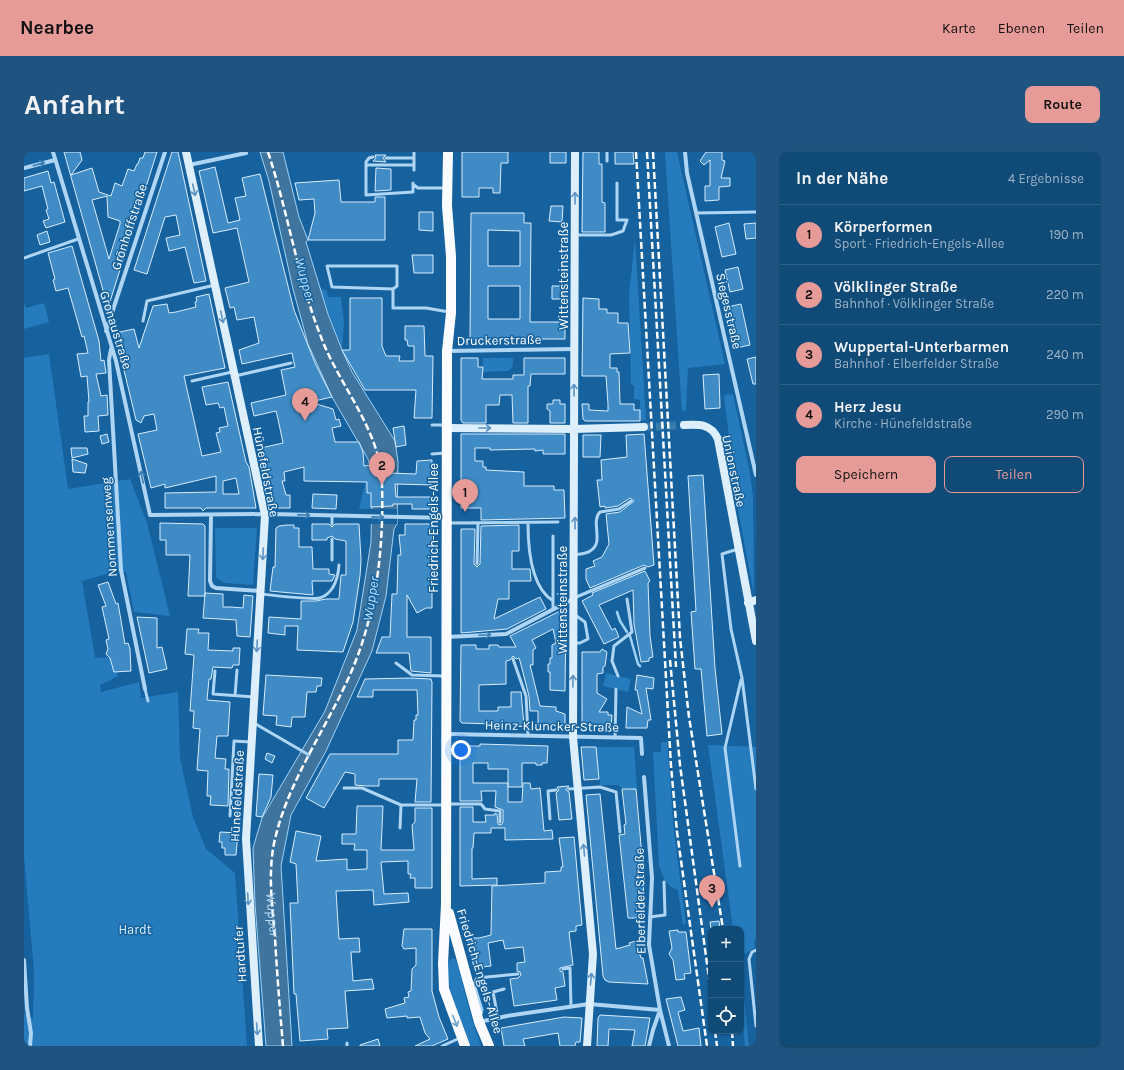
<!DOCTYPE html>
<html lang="de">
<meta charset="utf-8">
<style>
:root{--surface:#104a77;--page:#1e547f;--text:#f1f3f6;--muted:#9cb3c6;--line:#306289;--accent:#e69b98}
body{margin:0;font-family:Karla,sans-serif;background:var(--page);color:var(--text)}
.controls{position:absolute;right:12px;bottom:12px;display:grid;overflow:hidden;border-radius:8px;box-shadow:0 1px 3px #0004}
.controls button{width:36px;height:36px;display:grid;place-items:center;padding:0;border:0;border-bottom:1px solid var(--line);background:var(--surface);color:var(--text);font:20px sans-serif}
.you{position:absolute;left:437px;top:598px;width:14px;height:14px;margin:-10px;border:3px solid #fff;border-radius:50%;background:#1a73e8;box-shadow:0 0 0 6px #1a73e833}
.badge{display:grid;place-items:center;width:26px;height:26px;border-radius:50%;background:var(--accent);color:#111;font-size:13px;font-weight:700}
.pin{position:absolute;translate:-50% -33px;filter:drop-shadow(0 1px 2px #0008)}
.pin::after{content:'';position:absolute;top:21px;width:14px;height:12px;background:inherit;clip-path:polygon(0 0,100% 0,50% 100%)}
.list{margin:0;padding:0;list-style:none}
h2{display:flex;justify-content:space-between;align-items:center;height:52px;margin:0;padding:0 16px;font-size:17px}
h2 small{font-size:13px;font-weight:400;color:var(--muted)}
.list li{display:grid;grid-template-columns:26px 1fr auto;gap:12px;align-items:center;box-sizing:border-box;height:60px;padding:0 16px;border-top:1px solid var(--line)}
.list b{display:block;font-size:15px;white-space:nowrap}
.list p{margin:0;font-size:13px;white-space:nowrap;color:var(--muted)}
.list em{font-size:13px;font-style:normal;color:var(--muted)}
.actions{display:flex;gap:8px;padding:12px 16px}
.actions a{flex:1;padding:9px 0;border:1px solid var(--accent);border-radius:8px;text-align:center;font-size:14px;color:var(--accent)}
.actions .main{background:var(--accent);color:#111}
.icon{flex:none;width:22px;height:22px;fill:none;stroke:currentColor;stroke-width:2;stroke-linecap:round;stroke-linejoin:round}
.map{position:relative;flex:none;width:732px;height:894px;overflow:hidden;border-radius:8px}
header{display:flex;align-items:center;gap:24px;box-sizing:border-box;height:56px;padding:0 20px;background:var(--accent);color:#111}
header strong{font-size:19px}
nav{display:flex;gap:22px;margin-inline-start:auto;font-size:14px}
.intro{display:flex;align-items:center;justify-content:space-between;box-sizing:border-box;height:96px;padding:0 24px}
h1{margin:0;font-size:28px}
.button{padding:10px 18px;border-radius:8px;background:var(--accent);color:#111;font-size:14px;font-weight:700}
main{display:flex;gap:24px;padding:0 24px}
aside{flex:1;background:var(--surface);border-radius:8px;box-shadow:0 1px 3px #0004}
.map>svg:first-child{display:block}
.green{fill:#257bbb}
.water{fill:#3e749e;stroke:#a0d2f6}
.pier{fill:#16629f}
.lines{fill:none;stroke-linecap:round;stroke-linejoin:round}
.stream{stroke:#a0d2f6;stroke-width:2.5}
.building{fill:#3e8bc5;stroke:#d6ecfd;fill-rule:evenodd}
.secondary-tunnel{stroke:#397aad;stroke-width:8;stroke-dasharray:8 4;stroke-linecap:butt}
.lane{stroke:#aed5f3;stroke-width:3}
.street{stroke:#aed5f3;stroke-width:4}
.secondary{stroke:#ddeffd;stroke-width:8}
.primary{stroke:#fafcff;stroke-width:10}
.rail{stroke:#fff;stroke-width:2.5;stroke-dasharray:7 3;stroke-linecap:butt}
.oneway{stroke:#3c7fb4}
.oneway2{stroke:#5c93c0}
.oneway3{stroke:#71a0c5}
.labels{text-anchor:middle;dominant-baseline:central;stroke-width:3;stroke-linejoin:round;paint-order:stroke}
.street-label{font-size:13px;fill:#fff;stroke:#16629f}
.park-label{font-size:13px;fill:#d6ecfd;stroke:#16629f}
.water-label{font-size:14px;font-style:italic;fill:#bbdff9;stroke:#16629f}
</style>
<header>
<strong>Nearbee</strong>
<nav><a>Karte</a><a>Ebenen</a><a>Teilen</a></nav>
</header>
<div class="intro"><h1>Anfahrt</h1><a class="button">Route</a></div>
<main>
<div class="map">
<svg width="732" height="894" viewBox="0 0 732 894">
<rect width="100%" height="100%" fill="#16629f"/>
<path class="green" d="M641,0H653L701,212L664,216L662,258L658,260Z
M611,87L622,268L616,269V248L610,247V233H607L605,143Z
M296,137L302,138L304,145H317L320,171L318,198Z
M0,151L2,156L20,151L25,170L0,177Z
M25,202L44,337L106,327L123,371L146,464L110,460L102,420L93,419L58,429L71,506L88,505L94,524L76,533L77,540L115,530L117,546L154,540L156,606L169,665L182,697L211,721L223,894H0V861L9,867L10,819L0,705V206Z
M459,206H489V214L484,219L459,220Z
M709,242L726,321L729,344L730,443L701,288L705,285L700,243Z
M339,299L347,320V357H335C340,337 346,319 339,299Z
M191,376H233L229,433L201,431L192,426Z
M582,521L607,527L604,540L579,534Z
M637,590H643L650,680L662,772L659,773L654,738C642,735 639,724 635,714L629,600H637Z
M684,593L732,595V788L730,789L731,795L723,801L717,802V777H709Z
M572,595H610L613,637L598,636L594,633H576Z
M429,806L433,809L446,861L457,894H446L426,839L423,810Z
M717,816L725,894H721L717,852Z"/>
<path class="water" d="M236,0H259L275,65L284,88L282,90L304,162L318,198L328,220L371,289L374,310L373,372L370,377L362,444L348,499L302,599L267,663L257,714L268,894H242L231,752L229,696L238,666L301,559L333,478L347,390L348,337L347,320L344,307L308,245L284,192L269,137L245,29Z"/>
<path class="pier" d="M345,357H373V372H345Z"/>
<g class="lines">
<path class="stream" d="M593,460L596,469L603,480
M606,484L614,512L616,514"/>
</g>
<path class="building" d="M40,0H56L58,8L47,23L68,16L75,40L87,44L91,31L98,34L104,17L110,19L113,12H114L116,6H119L121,0H133L84,156ZM83,44L84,65L96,69V72L85,107L68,48Z
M148,0H154L182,129L170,131L161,95L145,99L142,86L156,83L152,63L141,65L123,122L110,118Z
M438,0H484V11H477L476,41H469V36H455V45H438Z
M526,0H542V11H526Z
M559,0H575V12H578V50L581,51V80H558Z
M591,0H609L610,12H591Z
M682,0H698V8L701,9L697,26H706V34L695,35V48L681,49V34H686V8L680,13L676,9Z
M351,3H362L359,6L362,10L349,9L352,6Z
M191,15L204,71L216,68L211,46L222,44L218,26L236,22L270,158L291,211L308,245L286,250L309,257L312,268L315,267L317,274L308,276L311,290H335L339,300L340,314L364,311L365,321L392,322L393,309L408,308V333L371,332L372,345H408V357H388V352H369V354L347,355V341H343V330L280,329V315L260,320L261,329H258L262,343H266V356H252L250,354L237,296L259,291L254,267L252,259L230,264L227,251L262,243L257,218L271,215L270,211L268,201L218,212L215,198L235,191L230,165L213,168L210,155L206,156L201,136L225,130L213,76L189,81L175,19Z
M352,16L367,17V38L351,39Z
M24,19L27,31L30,30L41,70L22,76L19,69L25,67L22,58L24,57L18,34L0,39V26Z
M315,28L317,50H351V45H361V88H284L291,61L290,47L275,48L271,31Z
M527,54H539L538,70L525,69Z
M395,60H409V79L395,78Z
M447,61H500V71H507L506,170H541V187H446ZM464,78L496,79V114H464ZM464,134H496V167H464Z
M705,71L712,102L698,105L691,75Z
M732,71V86L722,87L720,72Z
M23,79L26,90L16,93L13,83Z
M48,94L75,189L77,209L80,208L82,221L72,222L77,244L83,243L84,263L74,264L75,279L61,280L60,264H64V250H65L63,224L57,225L53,202L64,201L60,184L58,185L44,136L32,139L29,128L31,127L24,101Z
M388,103H409V121H390Z
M714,115L719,137L706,140L701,118Z
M528,134H541V147H528Z
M185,142L201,216L160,224L178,304L197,300L192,281L196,280L195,276L204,274L200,255L196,256L194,251L182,253L178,235L204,230L222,310L225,315L232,356H182L179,359L177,356H141V341L192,340V324L141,336V332L127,336L114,282L133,278L130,262L120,264L117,271L112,268L91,181L110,177L115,196L129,154L143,152L145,161L152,160L172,155L171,150L173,149L172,145ZM212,326L215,342H199V329Z
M326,146H358V194L362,204H376L375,209H390V194H384L383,188H381V174H400L401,204H409L408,266H390L392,238H341L318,198H326Z
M559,146L575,147V157H583V161H594V171H604L606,201L586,202V216H593V220H595L596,252H610V258H616V269H561L559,267L558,252H565V258L584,259V252L582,224H558Z
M717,152L726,193L712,196L703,155Z
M732,205V232H729L723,207Z
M437,206H454V215H459L458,227H489V223H500V206H541V222H507L506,234H504V271H489L488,243H476L475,253H462V271H439L437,268Z
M695,222L696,256L681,257L679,223Z
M529,248H536V252H541V271H526V259L523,257V252H529Z
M380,274L382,293L372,295L369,276Z
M83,282L85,290L78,292L76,284Z
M437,282H541V302H519V298L511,299V297L466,298V296H451V309H459V315H462V318L500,320V334H530V338H540L541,366L457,368V356H437Z
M620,282L630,413L624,415L620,413L566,436L562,427V417L571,414L569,409L578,405L585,392L582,362L596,360L610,349L606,346L594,354L581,356V354L576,355L573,328H578L577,308L603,305L602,283Z
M559,283H577L576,305H559Z
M47,296H63L64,302L48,306Z
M48,307L63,312L61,321L49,320Z
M679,323L691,516L698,582L683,584L677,517H671L667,460L672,459L664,324Z
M289,342L313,343L312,357L288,356Z
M136,371L179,372L181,374V444H164L166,403H142V388H136Z
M288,372H305L308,375L311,372H335L337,408L336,424L329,470L319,500L273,498L274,474H261V483L244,481L245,465L277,467V449H292L302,447H315L317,423H322V389L311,387L308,384L303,386V388H288Z
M381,372H408V456H402L393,461L383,443V485H407V521L387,519L385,501H352L358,485H366L368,442H373L374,403H377L375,383H381Z
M263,373H270V376H275V395H288L289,417H305V422L311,423L308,429H288L289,443L246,439L249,415H251L252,376L255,374Z
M495,373V399H488V417H506L507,429H485V447H474L470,467L516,445L522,457L483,477L437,481V377H451L450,412L453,415L456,412L457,374Z
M621,419L626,429L624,431L626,484L629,505L625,506V509L617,510L610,472L609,438L575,453L588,478L591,476L595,485L580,492L558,449L569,443L568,441Z
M84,430L92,452L94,451L101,492L104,491L106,497L107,519L90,520L86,506L82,502L84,497L82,488L85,487L78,455L82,454L74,433Z
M181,441L199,442V455H207L219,456L220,443L229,444L226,485L213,484L212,468L179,466Z
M538,458L542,461L541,539L526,538V520H524V512H526V506H528V493L532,491L529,477L508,488L512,496L509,498V513H506L516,554L532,555V559L541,562V574L514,573V559H506L505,544L496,509L495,506L492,507L489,504L486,508L482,509V532L455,533V559H474V555H487V540H497L500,573L438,571L436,569L437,493H452V497H465V493H474L475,495H492L486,484Z
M113,465L133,466V496L138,495L143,517L125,521Z
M163,477H175L174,481H185L184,498L209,499V496H216L215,513H209L208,516L189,515L187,527H185L183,548L206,550L204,584H193L191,606L202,607L201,617H205L204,654L186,653L187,644H183L184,619L173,618L176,577L169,576L170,559H166L170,503L161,502Z
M578,497L583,500L581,514L579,515V521L573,522V541L583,547L575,560H584V563H588L587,575L558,574V500H576Z
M242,523L298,526L297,534H293L292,540H283L281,565H268L267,575L252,573L253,564L239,563Z
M613,523L630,526L629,537L622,536L627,568H624L623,576H602L603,555L618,562L613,538H611Z
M387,526L407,527L408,530L407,650H391L393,627H355V634H342L331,633V622L321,620L300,656L282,646L306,602H374V588H389L390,568H392V563H394L393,538H349V545H333L341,527Z
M456,592L524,594L523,611H518V613H512V611H498V635H484V631V650H498L499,631H506L507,637L516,636L520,679L528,678L529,687L481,688V676H467V681H450L449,696H448V727L473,726V733L436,734V655H449V670H462L461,663H471V661L473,662L474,672L477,673L479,670V658L471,655L472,639H457L458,649H436V594H456ZM449,611H464V617H484V631H449Z
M557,595H572L575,627L560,628Z
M243,601L251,604L248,611L241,607Z
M235,622L249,623L247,645L238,665L232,664Z
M545,634L542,638L545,640L548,667L535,668L532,641L535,638L533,635Z
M598,637H612L620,727L618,766H604L595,683L601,682L600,673L602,672Z
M576,642L592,797L606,793L605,791L612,789L617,806H619L624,832L585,830L581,828L579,824L562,643Z
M333,654H359L357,698H390L388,673L391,670V656H408V736H391V726H386L387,722H384V709L357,710L360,742L384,741L385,750L350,753L349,738L312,739L315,787L335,786L336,800H327L329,829L348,827L350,837L321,839L324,876L303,877L304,887L276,889L272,842H270L266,751H274L272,712L266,710L272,679L297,684L292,709L323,707V718L343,717V698H330L331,692H318V682H332Z
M196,680L214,681L212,703H201V696H198V690H195Z
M550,685L558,773L552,774V779L545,780L549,813L536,816V819L539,820L541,834L531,836L533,848L490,854L486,827L494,826L497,823L496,820L493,819V811L501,810L499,795L481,797L479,788L464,791L467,814L450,816L444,786H455L467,783L468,734L521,731V720L537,719V715H539L535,686Z
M695,769L696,777H687L686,770Z
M380,777H408V839L415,865L424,887L408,894H391L406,887L401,881L396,865L383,866V864L363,866L361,857L381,851L380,846L385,845L384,840L387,839L388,817L392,813V796L380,797L378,794Z
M654,778V780H662L667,821L660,822L661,827L652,828L649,808L645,802L648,796L645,779Z
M657,845L661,858L654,860L659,879L675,876L677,894H654L642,847Z
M576,863L626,866L621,894H608L611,878L585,877L584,894H573L574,866Z
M540,865L558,866L556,890H552L551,894H536L534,881L499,887L501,894H480L477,876Z
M354,887L356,894H336V893Z"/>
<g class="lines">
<path class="secondary-tunnel" d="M620,275L660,273"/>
<path class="lane" d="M349,5L345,6L342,10V43L389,40V31
M362,6H390
M583,9V0
M342,13H390
M390,18V0
M390,33L394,36H422
M673,61L732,60
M551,83H587L599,79L603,68H593V31
M0,106L54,87
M369,137L373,134V114H303L308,135L369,137V156H402L425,160
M119,169L123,149L191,133
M211,224L267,211
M168,229L208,220
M408,273H421
M408,302L421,301
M424,371L534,370
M504,371C504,395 507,435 529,449
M308,372V364
M714,397L698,402L707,477L718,526L732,637
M550,403C555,402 562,402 566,399C581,391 566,370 576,360L595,357L607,349
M308,408V387
M453,412L454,371
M237,442C246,443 290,448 296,446C310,441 314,426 315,413
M550,446L621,416
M529,457V384
M550,491H556L564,487L561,470L551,463
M489,507L502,544L504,583
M372,511L388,523L420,524
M191,519L189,542L230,545
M594,524L588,509L590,494L608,480L603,447
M121,537L124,549
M211,544L213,518
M230,571L285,603
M591,586L592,537
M320,636H338L377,653
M545,637L576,635L592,640L596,680
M424,652H457L461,657L476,659V670
M206,664L210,589L227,590
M526,667L524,639L532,638
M376,676L377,653H420
M716,714L701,596L717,528
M626,765L641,763L640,730
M732,798L728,800L725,807L732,874
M539,817L546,816L547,854
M457,862L458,858L450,832L453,826L494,822
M474,866L469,840L480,837
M323,891V894
M418,894L436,886"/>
<path class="street" d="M29,0L92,209L126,363L246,362L423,366
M661,0L663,21L732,323
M165,13L222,1
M0,16L31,8
M82,179L141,0
M87,197L85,208L97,418L121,537
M423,199L550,197
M187,364L186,429L188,434L192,436L237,439
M423,485L482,482L549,447
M423,582L617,586L618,602
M620,625L628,726L625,793L636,858L645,894
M0,808L3,856L7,881L6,894
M455,870L483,864L565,852L636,858
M625,894L629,878L636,858"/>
<path class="secondary" d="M162,0L241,363L222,687L235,894
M551,0L549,585L569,802L563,894
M660,273C676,272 687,272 694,287L732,489
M422,276L550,277L620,275
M724,451L732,448"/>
<path class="primary" d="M424,0L423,54L427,104V161L423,199L422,752L419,811L420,837L441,894
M425,761L455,870L465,894"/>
<g class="rail">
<path id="s1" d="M244,0C265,63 274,129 299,190C318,237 357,280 358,332C360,398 352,465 325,525C301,578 266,627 252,683C243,716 248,752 251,786C253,822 256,858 259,894"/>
<path d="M612,0L647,614L653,680L683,894"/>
<path d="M623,0L652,515"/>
<path d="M629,0L656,486L665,565L699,777"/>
<path d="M646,508L656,613L687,841"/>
<path d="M691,879L693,894"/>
<path d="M708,879L709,894"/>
</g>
</g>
<defs><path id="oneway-shaft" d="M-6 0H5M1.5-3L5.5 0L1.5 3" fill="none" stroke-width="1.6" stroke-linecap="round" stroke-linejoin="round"/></defs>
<g class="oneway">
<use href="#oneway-shaft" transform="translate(15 12) rotate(-16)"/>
<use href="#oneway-shaft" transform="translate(118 325) rotate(-102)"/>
<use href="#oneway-shaft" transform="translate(280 363) rotate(1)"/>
<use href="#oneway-shaft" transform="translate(354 365) rotate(1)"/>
<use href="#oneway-shaft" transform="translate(461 483) rotate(-3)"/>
</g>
<g class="oneway2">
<use href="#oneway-shaft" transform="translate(170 38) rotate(78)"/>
<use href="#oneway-shaft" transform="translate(551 46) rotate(-90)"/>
<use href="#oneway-shaft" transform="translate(198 165) rotate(77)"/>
<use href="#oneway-shaft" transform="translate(550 238) rotate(-90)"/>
<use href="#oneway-shaft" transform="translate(461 276)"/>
<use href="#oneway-shaft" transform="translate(551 371) rotate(-90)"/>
<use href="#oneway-shaft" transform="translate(239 402) rotate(93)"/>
<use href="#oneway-shaft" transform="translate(233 494) rotate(93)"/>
<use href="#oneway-shaft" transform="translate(549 529) rotate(-89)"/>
<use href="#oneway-shaft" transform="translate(560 698) rotate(-95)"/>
<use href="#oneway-shaft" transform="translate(224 747) rotate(87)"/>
<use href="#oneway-shaft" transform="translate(567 827) rotate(-85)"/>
<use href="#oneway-shaft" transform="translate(233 877) rotate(86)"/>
</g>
<use class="oneway3" href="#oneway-shaft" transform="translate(431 869) rotate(68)"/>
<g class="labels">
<g class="street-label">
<text transform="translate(105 75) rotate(-72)">Grönhoffstraße</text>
<text transform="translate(539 124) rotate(-90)">Wittensteinstraße</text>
<text transform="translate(705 159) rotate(77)">Siegesstraße</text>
<text transform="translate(92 178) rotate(73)">Gronaustraße</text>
<text transform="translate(475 188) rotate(-1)">Druckerstraße</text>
<text transform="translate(710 319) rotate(78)">Unionstraße</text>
<text transform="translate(242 320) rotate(79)">Hünefeldstraße</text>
<text transform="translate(85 375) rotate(-94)">Nommensenweg</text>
<text transform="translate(409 376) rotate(-90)">Friedrich-Engels-Allee</text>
<text transform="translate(538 448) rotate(-90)">Wittensteinstraße</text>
<text transform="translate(528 574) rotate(1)">Heinz-Kluncker-Straße</text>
<text transform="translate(213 644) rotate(-87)">Hünefeldstraße</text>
<text transform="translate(616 749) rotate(-91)">Elberfelder Straße</text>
<text transform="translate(216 802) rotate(-94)">Hardtufer</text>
<text transform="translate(456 819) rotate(73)">Friedrich-Engels-Allee</text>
</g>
<g class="park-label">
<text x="111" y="777">Hardt</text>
</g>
<g class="water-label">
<text transform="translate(281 128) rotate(75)">Wupper</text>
<text transform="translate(347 447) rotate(-81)">Wupper</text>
<text stroke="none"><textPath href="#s1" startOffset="805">Wupper</textPath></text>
</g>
</g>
</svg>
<div class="controls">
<button>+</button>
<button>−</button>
<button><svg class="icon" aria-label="locate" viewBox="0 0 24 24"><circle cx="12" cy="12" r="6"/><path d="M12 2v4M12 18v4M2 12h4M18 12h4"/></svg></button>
</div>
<div class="you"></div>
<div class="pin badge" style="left:441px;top:360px">1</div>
<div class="pin badge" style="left:358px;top:333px">2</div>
<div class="pin badge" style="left:688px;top:756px">3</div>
<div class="pin badge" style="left:281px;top:269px">4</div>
</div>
<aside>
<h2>In der Nähe<small>4 Ergebnisse</small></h2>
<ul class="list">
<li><span class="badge">1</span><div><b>Körperformen</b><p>Sport · Friedrich-Engels-Allee</p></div><em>190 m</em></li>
<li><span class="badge">2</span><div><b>Völklinger Straße</b><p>Bahnhof · Völklinger Straße</p></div><em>220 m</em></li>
<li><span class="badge">3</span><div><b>Wuppertal-Unterbarmen</b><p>Bahnhof · Elberfelder Straße</p></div><em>240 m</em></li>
<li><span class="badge">4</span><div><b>Herz Jesu</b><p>Kirche · Hünefeldstraße</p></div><em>290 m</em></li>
</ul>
<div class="actions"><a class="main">Speichern</a><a>Teilen</a></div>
</aside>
</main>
